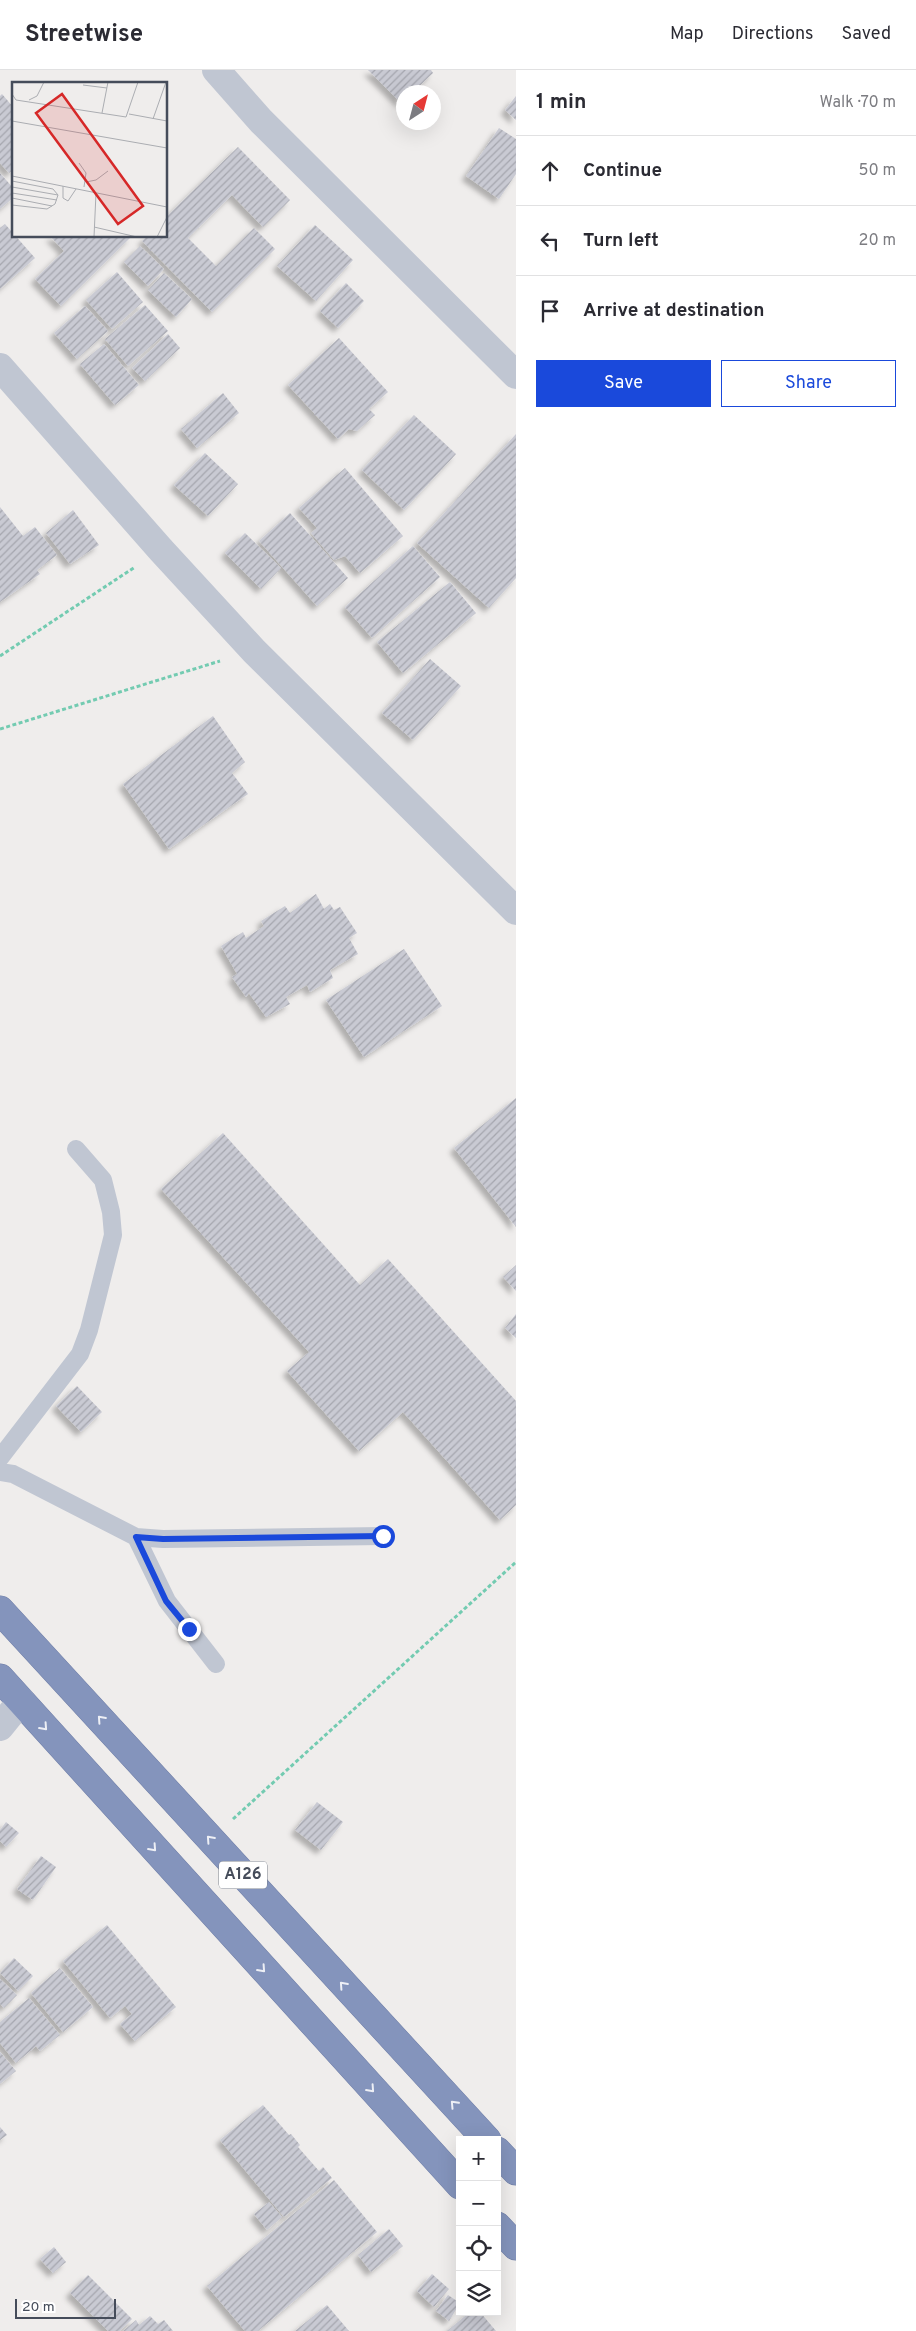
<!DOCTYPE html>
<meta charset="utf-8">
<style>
:root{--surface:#fff;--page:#f2f2f3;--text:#2b2b33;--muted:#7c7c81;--line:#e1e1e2;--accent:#1a49db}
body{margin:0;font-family:Overpass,sans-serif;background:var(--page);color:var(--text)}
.controls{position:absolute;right:15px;bottom:15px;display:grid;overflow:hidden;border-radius:0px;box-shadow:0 5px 20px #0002}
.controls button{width:45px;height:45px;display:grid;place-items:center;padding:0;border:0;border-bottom:1px solid var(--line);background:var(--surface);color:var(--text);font:25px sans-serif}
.compass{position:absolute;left:396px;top:15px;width:45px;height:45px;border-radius:50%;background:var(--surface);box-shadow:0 5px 20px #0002;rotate:36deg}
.scale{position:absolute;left:15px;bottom:12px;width:101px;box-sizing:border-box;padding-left:5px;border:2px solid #454c5a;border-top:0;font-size:14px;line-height:18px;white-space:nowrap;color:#454c5a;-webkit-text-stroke:4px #fff;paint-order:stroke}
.stop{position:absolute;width:15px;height:15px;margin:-11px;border:4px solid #1a49db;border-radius:50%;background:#fff}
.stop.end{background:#1a49db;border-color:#fff;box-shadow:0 1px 5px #0008}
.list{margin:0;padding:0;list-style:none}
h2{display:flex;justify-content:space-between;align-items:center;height:65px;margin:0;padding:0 20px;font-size:21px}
h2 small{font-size:16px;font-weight:400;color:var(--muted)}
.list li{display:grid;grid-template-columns:32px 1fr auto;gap:15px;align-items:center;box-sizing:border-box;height:70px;padding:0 20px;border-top:1px solid var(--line)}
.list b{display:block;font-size:19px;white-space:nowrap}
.list em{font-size:16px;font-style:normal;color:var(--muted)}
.actions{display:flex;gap:10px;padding:15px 20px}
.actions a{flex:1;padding:11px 0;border:1px solid var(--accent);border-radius:0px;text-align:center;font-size:18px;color:var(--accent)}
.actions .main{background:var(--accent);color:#fff}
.icon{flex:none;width:28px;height:28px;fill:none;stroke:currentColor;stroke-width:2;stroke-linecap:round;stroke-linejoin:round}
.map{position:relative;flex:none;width:516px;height:2261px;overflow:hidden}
header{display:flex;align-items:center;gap:30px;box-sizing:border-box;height:70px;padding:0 25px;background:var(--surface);border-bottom:1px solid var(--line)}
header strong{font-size:24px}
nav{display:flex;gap:28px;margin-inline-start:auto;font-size:18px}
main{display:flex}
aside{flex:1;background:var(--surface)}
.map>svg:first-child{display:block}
.building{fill:url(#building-hatch);filter:url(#shadow)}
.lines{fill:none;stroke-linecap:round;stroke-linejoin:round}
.highway-casing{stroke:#707fa7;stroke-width:29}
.path{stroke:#73cbb1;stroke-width:3;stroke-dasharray:4 2.5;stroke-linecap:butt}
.lane{stroke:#c0c6d2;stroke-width:18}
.street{stroke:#c0c6d2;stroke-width:28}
.highway{stroke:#8494bc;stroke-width:28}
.oneway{stroke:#edeff5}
.route{stroke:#1a49db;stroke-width:6}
.labels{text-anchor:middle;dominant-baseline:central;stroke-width:4;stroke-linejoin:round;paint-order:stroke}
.shield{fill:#fff;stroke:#7d828c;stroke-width:1}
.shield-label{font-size:16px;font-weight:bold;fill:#454c5a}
.inset-road{fill:none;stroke:#abadb2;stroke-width:1}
.view{fill:#d62828;fill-opacity:0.15;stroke:#d62828;stroke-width:2.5}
.inset-edge{fill:none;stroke:#454c5a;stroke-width:2.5}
</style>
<header>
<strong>Streetwise</strong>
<nav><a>Map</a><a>Directions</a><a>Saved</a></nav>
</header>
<main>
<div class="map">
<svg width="516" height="2261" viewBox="0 0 516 2261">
<defs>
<pattern id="building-hatch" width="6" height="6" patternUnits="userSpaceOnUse" patternTransform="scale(1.25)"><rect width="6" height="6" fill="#c9cad3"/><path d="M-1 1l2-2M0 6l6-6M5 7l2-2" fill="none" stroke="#a5a6ae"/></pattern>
<filter id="shadow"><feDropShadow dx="-4.5" dy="4.5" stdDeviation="2.5" flood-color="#0004"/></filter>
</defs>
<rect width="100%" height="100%" fill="#efedec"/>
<path class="building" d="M368,0H431L433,3L413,22H403L402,34Z
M2,24L14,38V99L9,103L0,93V26Z
M516,26V50L505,40Z
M499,58L516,69V104L499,129L466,106Z
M238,77L290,130L263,157L232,125L188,168L216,196L254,158L275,179L212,242L142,171L147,166H166V147Z
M0,103L14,119V127L0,139Z
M5,154L35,188L0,219V158Z
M315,155L353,190L316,231L277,196Z
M50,166H132L61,236L35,209L64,181Z
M140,176L164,199L148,216L124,192Z
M117,202L143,232L112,259L86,230Z
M164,203L192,229L176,247L148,220Z
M346,213L364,231L338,258L320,241Z
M145,235L168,261L128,296L105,269Z
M85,236L108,261L77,289L54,263Z
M168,264L180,278L145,311L132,298Z
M339,268L388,322L369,339L375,345L357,361L349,359L338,369L288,315Z
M104,274L139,315L115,335L80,294Z
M223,323L239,343L197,378L181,359Z
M414,345L456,384L404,440L362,400Z
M516,364V508L489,538L417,473Z
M205,383L238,414L208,446L174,415Z
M345,398L403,466L360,503L345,486L334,490L311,463L317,458L299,438Z
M0,437L23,466L35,457L57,485L37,500L40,504L0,532Z
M73,440L99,475L70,494L46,463Z
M290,443L348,508L317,536L259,471Z
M245,463L281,498L261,519L225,483Z
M413,476L440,507L372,568L345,537Z
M450,512L476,543L403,603L377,572Z
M430,589L461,616L413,670L382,643Z
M213,646L245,692L232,703L248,724L169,779L123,714Z
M316,824L324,839L330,834L334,840L340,837L357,863L349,868L358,884L330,900L333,908L310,922L307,915L286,927L290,934L266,947L249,923L246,927L232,907L237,904L221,876L243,862L246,868L264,856L261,851L285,836L290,843Z
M404,879L442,936L364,987L326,930Z
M516,1028V1157L454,1078Z
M223,1063L360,1215L388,1189L516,1331V1435L500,1450L403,1342L359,1381L287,1301L309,1282L161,1119Z
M516,1195V1221L503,1207Z
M516,1244V1268L505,1258Z
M77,1316L102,1342L81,1362L56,1336Z
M317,1732L343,1752L321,1780L295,1760Z
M6,1752L19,1763L6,1777L0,1771V1760Z
M41,1786L56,1797L33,1830L17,1819Z
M107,1855L176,1937L135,1971L120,1954L132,1944L125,1936L110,1948L63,1891Z
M14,1888L33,1906L18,1921L0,1903Z
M60,1898L93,1937L63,1962L31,1923Z
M0,1909L17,1925L4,1938L0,1934Z
M29,1928L60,1965L40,1981L36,1976L16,1993L0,1973V1952Z
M0,1982L16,2001L0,2014Z
M263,2035L289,2065L291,2064L300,2075L298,2077L319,2101L323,2097L332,2108L284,2147L220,2070Z
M0,2057L7,2065L0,2070Z
M334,2110L377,2162L258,2261H245L207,2216Z
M269,2132L282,2147L267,2160L254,2144Z
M389,2159L403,2176L371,2202L358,2185Z
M54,2177L66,2192L53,2203L40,2189Z
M432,2204L449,2219L434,2237L417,2221Z
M88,2205L132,2249L120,2261H108L70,2223Z
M448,2225L460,2233L449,2251L436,2241Z
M327,2235L349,2261H295Z
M470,2242H480L496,2261H447Z
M150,2246L158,2254L164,2250L173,2261H123L136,2250L139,2255Z"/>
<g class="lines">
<defs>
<path id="highway" d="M0,1540L487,2070
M0,1608L460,2115
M497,2081L516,2101
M497,2156L516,2176"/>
</defs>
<use href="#highway" class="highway-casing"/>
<path class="path" d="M0,586L135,497
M0,659L220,591
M233,1749L516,1492"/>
<path class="lane" d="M0,1388L80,1284L89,1260L113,1165L111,1142L103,1110L76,1079
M0,1402L13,1404L136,1467L163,1469L383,1466
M136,1467L167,1531L216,1594"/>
<path class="street" d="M216,0L261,51L516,305
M0,297L161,480L254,581L516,841
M0,1657L21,1631"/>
<use href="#highway" class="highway"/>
</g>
<defs><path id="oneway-chevron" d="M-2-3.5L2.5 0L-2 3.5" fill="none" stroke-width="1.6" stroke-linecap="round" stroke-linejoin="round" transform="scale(1.25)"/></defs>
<g class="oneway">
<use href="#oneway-chevron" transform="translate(101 1649) rotate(-132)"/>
<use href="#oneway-chevron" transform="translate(44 1657) rotate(48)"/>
<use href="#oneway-chevron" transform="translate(210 1769) rotate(-132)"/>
<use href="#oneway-chevron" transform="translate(153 1778) rotate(48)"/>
<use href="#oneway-chevron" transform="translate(262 1899) rotate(48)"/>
<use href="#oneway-chevron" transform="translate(343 1915) rotate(-132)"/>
<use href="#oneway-chevron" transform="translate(371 2019) rotate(48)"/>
<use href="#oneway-chevron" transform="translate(454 2034) rotate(-133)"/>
</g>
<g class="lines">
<path class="route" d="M189,1559L166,1531L136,1467L163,1469L383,1466"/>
</g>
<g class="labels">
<rect class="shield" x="219" y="1791.5" width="48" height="27" rx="4"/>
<g class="shield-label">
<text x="243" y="1805">A126</text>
</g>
</g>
<g transform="translate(12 12)">
<rect width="155" height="155" fill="#efedec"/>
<path class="inset-road" d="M71,3L95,6M0,12L4,18L114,35L126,0M17,18L25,14L32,0M90,31L96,0M117,32L155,39M141,37L154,0M0,39L155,66M67,81L74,91L72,105M0,94L155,125M0,99L41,107L46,113L43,122L35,127L0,123M74,100L84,98L96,89M51,104V116L56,119L64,107M0,105L46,113M0,111L45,118M0,116L40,124M82,145L125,155M82,155L84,111M145,155L155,135"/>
<path class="view" d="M50,12L131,124L106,142L24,31Z"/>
<rect width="155" height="155" class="inset-edge"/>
</g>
</svg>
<div class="controls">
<button>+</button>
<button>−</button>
<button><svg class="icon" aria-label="locate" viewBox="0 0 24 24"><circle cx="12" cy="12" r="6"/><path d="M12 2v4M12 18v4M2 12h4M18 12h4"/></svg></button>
<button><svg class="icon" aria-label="layers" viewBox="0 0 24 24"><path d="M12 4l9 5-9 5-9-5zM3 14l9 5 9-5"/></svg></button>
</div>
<svg class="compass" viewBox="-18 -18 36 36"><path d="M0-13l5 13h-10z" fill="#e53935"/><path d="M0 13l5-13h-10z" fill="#7c7c81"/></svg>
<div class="scale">20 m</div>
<div class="stop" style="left:383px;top:1466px"></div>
<div class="stop end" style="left:189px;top:1559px"></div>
</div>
<aside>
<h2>1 min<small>Walk · 70 m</small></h2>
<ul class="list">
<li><svg class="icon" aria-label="ahead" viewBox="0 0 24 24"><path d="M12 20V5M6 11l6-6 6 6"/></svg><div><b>Continue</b></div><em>50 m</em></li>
<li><svg class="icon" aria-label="left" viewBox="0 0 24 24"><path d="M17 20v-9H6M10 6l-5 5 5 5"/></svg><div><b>Turn left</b></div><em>20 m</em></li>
<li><svg class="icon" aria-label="arrive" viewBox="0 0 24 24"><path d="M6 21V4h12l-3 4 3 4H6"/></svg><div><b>Arrive at destination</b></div></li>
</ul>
<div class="actions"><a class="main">Save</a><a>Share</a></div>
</aside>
</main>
